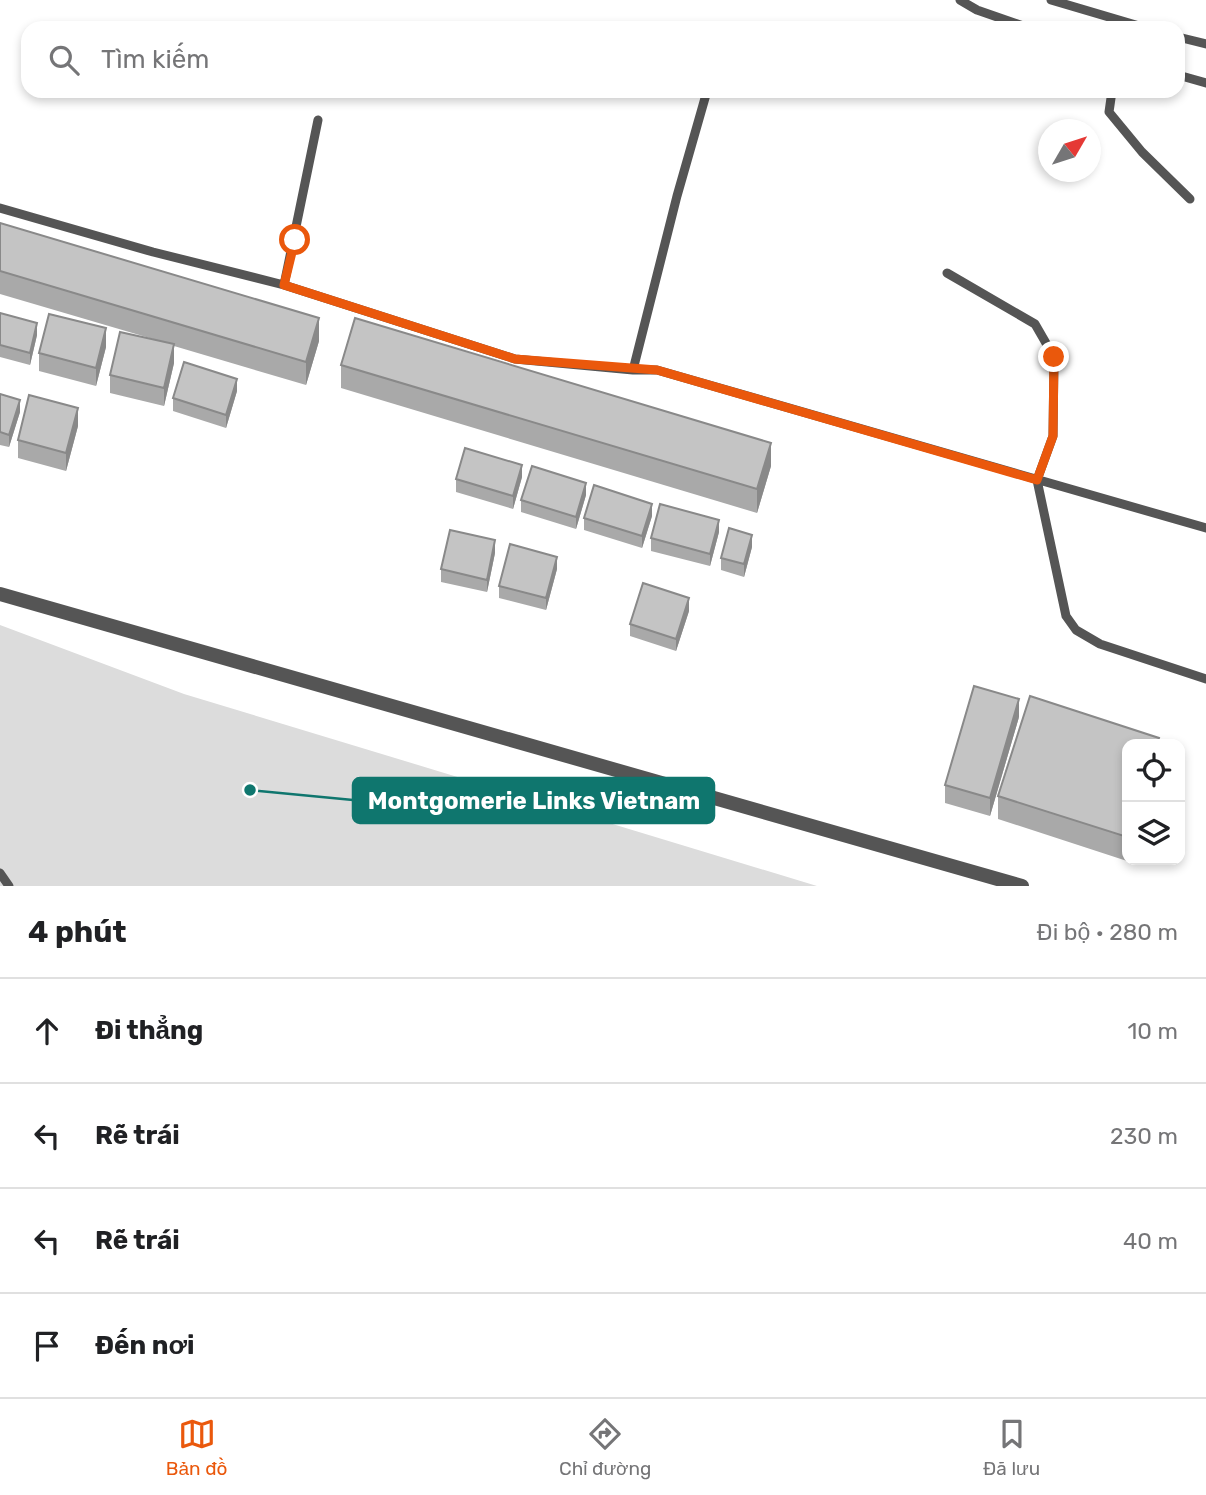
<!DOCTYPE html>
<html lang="vi">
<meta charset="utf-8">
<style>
:root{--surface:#fff;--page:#f6f6f6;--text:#202124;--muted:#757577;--line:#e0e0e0;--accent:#ea580c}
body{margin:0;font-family:Rubik,sans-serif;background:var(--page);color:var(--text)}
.controls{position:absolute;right:21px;bottom:21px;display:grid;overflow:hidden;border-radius:14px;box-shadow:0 4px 10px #0003}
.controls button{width:63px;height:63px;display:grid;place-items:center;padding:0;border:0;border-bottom:2px solid var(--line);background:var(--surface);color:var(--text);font:35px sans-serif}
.compass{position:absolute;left:1038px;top:119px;width:63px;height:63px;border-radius:50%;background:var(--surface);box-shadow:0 4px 10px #0003;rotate:51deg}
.stop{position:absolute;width:21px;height:21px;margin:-16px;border:5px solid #ea580c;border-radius:50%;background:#fff}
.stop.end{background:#ea580c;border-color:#fff;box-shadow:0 2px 7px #0008}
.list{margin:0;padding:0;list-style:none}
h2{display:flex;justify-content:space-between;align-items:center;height:91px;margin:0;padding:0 28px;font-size:30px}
h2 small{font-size:23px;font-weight:400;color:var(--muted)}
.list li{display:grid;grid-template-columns:46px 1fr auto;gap:21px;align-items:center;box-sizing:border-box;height:105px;padding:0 28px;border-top:2px solid var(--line)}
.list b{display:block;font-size:26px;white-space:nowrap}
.list em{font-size:23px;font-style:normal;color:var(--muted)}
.icon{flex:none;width:38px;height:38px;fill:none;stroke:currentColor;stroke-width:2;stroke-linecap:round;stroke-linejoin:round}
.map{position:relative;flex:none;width:1206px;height:886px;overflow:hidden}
.search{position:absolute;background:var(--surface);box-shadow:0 4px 10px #0003;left:21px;right:21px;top:21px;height:77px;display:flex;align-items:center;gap:18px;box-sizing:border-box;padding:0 24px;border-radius:21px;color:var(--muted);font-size:26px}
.sheet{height:511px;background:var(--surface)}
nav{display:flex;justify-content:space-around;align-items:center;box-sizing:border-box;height:98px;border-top:2px solid var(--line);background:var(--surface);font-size:19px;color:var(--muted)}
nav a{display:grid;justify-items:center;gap:4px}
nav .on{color:var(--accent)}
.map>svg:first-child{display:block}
.green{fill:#dcdcdc}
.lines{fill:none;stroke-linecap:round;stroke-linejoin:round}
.service{stroke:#555;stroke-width:9}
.minor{stroke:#555;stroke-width:14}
.wall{fill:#a9a9a9}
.shaded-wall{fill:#898989}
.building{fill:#c4c4c4;stroke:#898989;stroke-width:2}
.route{stroke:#ea580c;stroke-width:9}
.leader{fill:none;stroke:#0f766e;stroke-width:2.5}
.callout-dot{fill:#0f766e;stroke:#fff;stroke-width:2.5}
.callout{fill:#0f766e;stroke:#0f766e;stroke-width:2.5}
.callout-label{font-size:24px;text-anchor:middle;font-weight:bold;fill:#fff}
</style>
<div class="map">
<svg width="1206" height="886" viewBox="0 0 1206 886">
<rect width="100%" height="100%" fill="#fff"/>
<path class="green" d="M0,625L184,694L817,886H0Z"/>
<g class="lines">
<path class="service" d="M960,0L977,10L1029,28
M1051,0L1146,28
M1178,37L1206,44
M1178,75L1206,83
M1112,91L1109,112L1142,152L1190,199
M0,208L153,252L284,285L515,359L633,370H657L1206,528
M947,273L1035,324L1054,357L1053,436L1037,480L1066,616L1076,630L1100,644L1206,679
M284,285L318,120
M633,370L677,196L707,91
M0,873L9,886"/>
<path class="minor" d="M0,594L1022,886"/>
</g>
<path class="wall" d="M0,223L319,341L306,385L174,346V363L164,406L110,393V375L153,339L0,294Z
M0,313L37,335L30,365L0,357Z
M106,347L96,386L39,371V353Z
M341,365L771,466L757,513L341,388Z
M237,391L226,428L173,411V398Z
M0,394L20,412L9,447L0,445Z
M78,426L66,471L18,458V440Z
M522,477L513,509L456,492V479Z
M586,495L576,529L521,512V500Z
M652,516L642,548L584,530V518Z
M719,532L710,566L651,551V538Z
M752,547L744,577L721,570V558Z
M495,553L487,592L441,582V569Z
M557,569L546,610L499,598V586Z
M689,611L676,651L630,636V624Z
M1019,717L990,816L945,803V785Z
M1159,744L1127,861L998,819V796Z"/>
<path class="shaded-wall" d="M319,318V341L306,385V362Z
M37,323V335L30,365V353Z
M106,328V347L96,386V368Z
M174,344V363L164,406V388Z
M237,379V391L226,428V415Z
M20,400V412L9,447V435Z
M78,408V426L66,471V453Z
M771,443V466L757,513V489Z
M522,465V477L513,509V496Z
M586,483V495L576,529V517Z
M652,504V516L642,548V536Z
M719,520V532L710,566V554Z
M752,535V547L744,577V564Z
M495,540V553L487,592V580Z
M557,557V569L546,610V598Z
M689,598V611L676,651V639Z
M1019,699V717L990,816V798Z"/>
<path class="building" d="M0,223L319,318L306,362L0,271Z
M0,313L37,323L30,353L0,345Z
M49,314L106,328L96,368L39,353Z
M355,318L771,443L757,489L341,365Z
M120,332L174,344L164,388L110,375Z
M184,362L237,379L226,415L173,398Z
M0,394L20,400L9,435L0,432Z
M29,395L78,408L66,453L18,440Z
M465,448L522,465L513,496L456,479Z
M532,466L586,483L576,517L521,500Z
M594,485L652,504L642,536L584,518Z
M660,504L719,520L710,554L651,538Z
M729,528L752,535L744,564L721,558Z
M450,530L495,540L487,580L441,569Z
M510,544L557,557L546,598L499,586Z
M643,583L689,598L676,639L630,624Z
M974,686L1019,699L990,798L945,785Z
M1030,696L1159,738L1157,744H1127V837L998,796Z"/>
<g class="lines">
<path class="route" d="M295,240L284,285L515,359L657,370L1037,480L1053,436L1054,357"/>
</g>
<path class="leader" d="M250 790L353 800"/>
<circle class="callout-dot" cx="250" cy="790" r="7"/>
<rect class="callout" x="353" y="778" width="361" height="45" rx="7"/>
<g class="callout-label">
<text x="534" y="809">Montgomerie Links Vietnam</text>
</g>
</svg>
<div class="controls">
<button><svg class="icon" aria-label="locate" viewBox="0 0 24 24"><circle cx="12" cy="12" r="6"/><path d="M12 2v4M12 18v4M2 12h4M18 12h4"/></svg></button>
<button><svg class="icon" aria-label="layers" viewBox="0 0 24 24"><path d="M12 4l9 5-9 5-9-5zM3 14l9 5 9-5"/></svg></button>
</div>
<svg class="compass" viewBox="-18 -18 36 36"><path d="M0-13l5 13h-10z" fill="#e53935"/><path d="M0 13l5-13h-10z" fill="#757577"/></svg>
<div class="stop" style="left:295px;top:240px"></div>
<div class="stop end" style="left:1054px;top:357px"></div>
<div class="search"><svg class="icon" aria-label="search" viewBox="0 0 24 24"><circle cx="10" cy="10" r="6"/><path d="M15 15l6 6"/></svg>Tìm kiếm</div>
</div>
<section class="sheet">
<h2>4 phút<small>Đi bộ · 280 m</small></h2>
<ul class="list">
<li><svg class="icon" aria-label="ahead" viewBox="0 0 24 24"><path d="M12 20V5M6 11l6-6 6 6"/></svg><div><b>Đi thẳng</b></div><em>10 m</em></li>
<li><svg class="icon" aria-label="left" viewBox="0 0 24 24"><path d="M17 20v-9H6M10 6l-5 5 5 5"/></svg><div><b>Rẽ trái</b></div><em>230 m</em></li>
<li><svg class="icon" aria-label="left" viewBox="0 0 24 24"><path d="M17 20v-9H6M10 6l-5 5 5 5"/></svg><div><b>Rẽ trái</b></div><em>40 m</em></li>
<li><svg class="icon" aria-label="arrive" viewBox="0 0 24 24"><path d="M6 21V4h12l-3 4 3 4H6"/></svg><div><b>Đến nơi</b></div></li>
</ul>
</section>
<nav>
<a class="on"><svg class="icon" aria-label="map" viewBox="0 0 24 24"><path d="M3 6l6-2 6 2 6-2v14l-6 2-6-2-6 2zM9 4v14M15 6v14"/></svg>Bản đồ</a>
<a><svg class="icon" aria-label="directions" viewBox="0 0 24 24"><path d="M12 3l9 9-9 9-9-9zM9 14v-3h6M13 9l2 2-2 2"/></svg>Chỉ đường</a>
<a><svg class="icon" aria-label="saved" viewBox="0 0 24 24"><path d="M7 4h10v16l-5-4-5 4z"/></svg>Đã lưu</a>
</nav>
